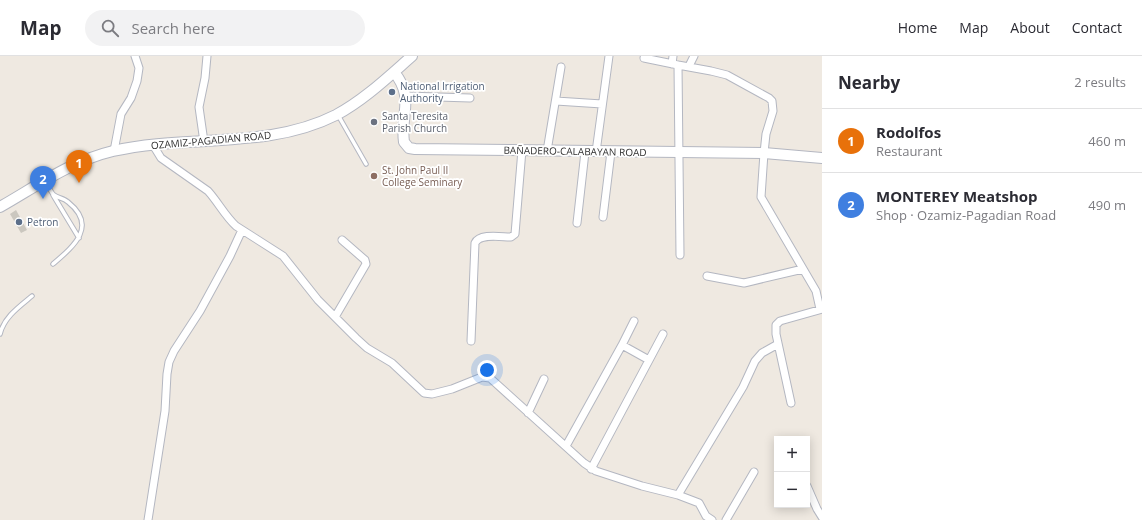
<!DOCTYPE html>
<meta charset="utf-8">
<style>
:root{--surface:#fff;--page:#f2f2f3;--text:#2b2b33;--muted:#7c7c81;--line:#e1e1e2;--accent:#7c3aed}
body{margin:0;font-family:"Open Sans",sans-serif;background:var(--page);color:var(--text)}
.controls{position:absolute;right:12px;bottom:12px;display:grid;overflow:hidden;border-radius:0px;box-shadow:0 2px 10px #0003}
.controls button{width:36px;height:36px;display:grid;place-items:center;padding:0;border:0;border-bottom:1px solid var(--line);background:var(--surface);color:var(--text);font:20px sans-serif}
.you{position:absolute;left:487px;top:314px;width:14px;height:14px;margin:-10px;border:3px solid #fff;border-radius:50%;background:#1a73e8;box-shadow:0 0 0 6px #1a73e833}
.badge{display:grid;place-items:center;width:26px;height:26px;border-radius:50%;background:var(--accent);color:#fff;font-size:13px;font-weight:700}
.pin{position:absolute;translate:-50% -33px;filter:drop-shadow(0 1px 2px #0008)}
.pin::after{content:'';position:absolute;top:21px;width:14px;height:12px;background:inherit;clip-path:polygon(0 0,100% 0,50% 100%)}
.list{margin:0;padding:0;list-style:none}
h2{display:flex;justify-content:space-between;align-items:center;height:52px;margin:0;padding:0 16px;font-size:17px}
h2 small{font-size:13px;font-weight:400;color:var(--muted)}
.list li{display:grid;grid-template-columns:26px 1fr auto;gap:12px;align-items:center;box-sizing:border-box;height:64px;padding:0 16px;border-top:1px solid var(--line)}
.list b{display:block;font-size:15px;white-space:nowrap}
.list p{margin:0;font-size:13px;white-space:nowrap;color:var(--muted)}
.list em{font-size:13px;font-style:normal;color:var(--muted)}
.icon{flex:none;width:22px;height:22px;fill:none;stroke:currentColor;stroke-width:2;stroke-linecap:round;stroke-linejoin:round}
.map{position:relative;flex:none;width:822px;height:464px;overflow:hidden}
header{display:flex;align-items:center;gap:24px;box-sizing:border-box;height:56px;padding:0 20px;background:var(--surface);border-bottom:1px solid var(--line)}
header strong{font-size:19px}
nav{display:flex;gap:22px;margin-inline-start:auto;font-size:14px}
.search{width:280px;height:36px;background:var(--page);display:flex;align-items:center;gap:10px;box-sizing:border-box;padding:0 14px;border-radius:22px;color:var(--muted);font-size:15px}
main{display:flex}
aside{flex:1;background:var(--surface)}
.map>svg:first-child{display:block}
.building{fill:#cbc7bf}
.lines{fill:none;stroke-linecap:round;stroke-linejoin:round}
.lane-casing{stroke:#b4b7c1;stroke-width:5.5}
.street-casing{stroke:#b4b7c1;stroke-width:9}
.secondary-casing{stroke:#b4b7c1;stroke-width:12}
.lane{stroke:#fff;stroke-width:3.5}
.street{stroke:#fff;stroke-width:7}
.secondary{stroke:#fff;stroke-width:10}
.service-dot{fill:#5c6f8a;stroke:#fff;stroke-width:1.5}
.worship-dot{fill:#6b7280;stroke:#fff;stroke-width:1.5}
.education-dot{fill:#8d6e63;stroke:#fff;stroke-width:1.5}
.labels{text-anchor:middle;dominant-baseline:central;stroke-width:3.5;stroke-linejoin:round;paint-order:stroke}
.service-label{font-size:10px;fill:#4e5e75;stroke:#fff;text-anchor:start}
.worship-label{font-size:10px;fill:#5b616d;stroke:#fff;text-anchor:start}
.street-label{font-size:10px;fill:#2e2e2e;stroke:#fff}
.education-label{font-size:10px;fill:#785e54;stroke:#fff;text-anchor:start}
</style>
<header>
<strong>Map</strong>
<div class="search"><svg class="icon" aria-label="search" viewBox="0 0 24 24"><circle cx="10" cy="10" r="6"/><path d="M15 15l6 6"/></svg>Search here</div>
<nav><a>Home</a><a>Map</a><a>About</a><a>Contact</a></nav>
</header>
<main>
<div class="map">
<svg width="822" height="464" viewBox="0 0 822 464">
<rect width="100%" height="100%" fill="#efe9e1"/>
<path class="building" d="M16,154L27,174L21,177L10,158Z"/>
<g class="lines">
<defs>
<path id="lane" d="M338,59L366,108
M46,125C48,129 51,137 54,139C58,142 64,142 68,146C98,170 74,190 53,208
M53,139L79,182
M0,278C4,261 20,250 32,240"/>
<path id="street" d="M644,2L678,9
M672,8L673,0
M689,10L694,0
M406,40L470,42
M556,45L602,48
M204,86L199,51L205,22L207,0
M153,89L161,102L208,135C218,146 225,160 236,170L283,200L318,244L356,282L367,292L392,307L424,337L432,338L452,333L482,321L490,322L584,407L596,415L642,430L678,439L743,331L755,305L762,297L778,288
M114,95L121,58L131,42L137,25L139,12L135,0
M547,95L561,11
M596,96L609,0
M603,161L611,96
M577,167L585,96
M680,199L678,9L711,15L727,19L769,42L772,45L773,55L766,78L764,97L761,141L816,235L820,253
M707,220L744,227L803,213
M335,261L366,208L365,204L342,184
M471,285L475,187C480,177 501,181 511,181L515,178L522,94
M622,289L634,265
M791,347L776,278V269L780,265L822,253
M528,357L544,323
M566,390L622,289L649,304
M591,413L663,278
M807,430L817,453L822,461
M678,439L699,447L706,460L712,464
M148,464L165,355L167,318L169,306L174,295L200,255L230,200L242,174
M726,464L754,416"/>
<path id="secondary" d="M394,16C415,42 400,57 404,86L409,92L415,93L764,97L822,102
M0,151C37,130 71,105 113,95C187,78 267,94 336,59C364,44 388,21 412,0"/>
</defs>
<use href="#lane" class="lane-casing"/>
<use href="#street" class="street-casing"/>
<use href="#secondary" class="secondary-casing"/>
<use href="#lane" class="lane"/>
<use href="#street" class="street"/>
<use href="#secondary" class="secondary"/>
</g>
<g class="service-dot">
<circle cx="392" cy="36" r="4"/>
<circle cx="19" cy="166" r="4"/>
</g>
<circle class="worship-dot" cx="374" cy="66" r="4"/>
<circle class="education-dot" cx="374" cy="120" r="4"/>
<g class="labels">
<g class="service-label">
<text x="400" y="30">National Irrigation<tspan x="400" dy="12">Authority</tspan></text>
<text x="27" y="166">Petron</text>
</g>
<g class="worship-label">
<text x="382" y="60">Santa Teresita<tspan x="382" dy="12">Parish Church</tspan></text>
</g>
<g class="street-label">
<text transform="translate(211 84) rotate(-5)">OZAMIZ-PAGADIAN ROAD</text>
<text transform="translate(575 95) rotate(1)">BAÑADERO-CALABAYAN ROAD</text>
</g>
<g class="education-label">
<text x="382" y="114">St. John Paul II<tspan x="382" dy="12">College Seminary</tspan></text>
</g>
</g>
</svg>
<div class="controls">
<button>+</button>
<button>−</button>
</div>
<div class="you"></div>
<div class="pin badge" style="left:79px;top:127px;background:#e8710a">1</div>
<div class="pin badge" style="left:43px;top:143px;background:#3f7fe0">2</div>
</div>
<aside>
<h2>Nearby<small>2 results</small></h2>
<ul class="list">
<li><span class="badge" style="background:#e8710a">1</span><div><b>Rodolfos</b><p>Restaurant</p></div><em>460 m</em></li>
<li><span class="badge" style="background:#3f7fe0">2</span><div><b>MONTEREY Meatshop</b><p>Shop · Ozamiz-Pagadian Road</p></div><em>490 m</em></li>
</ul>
</aside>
</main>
